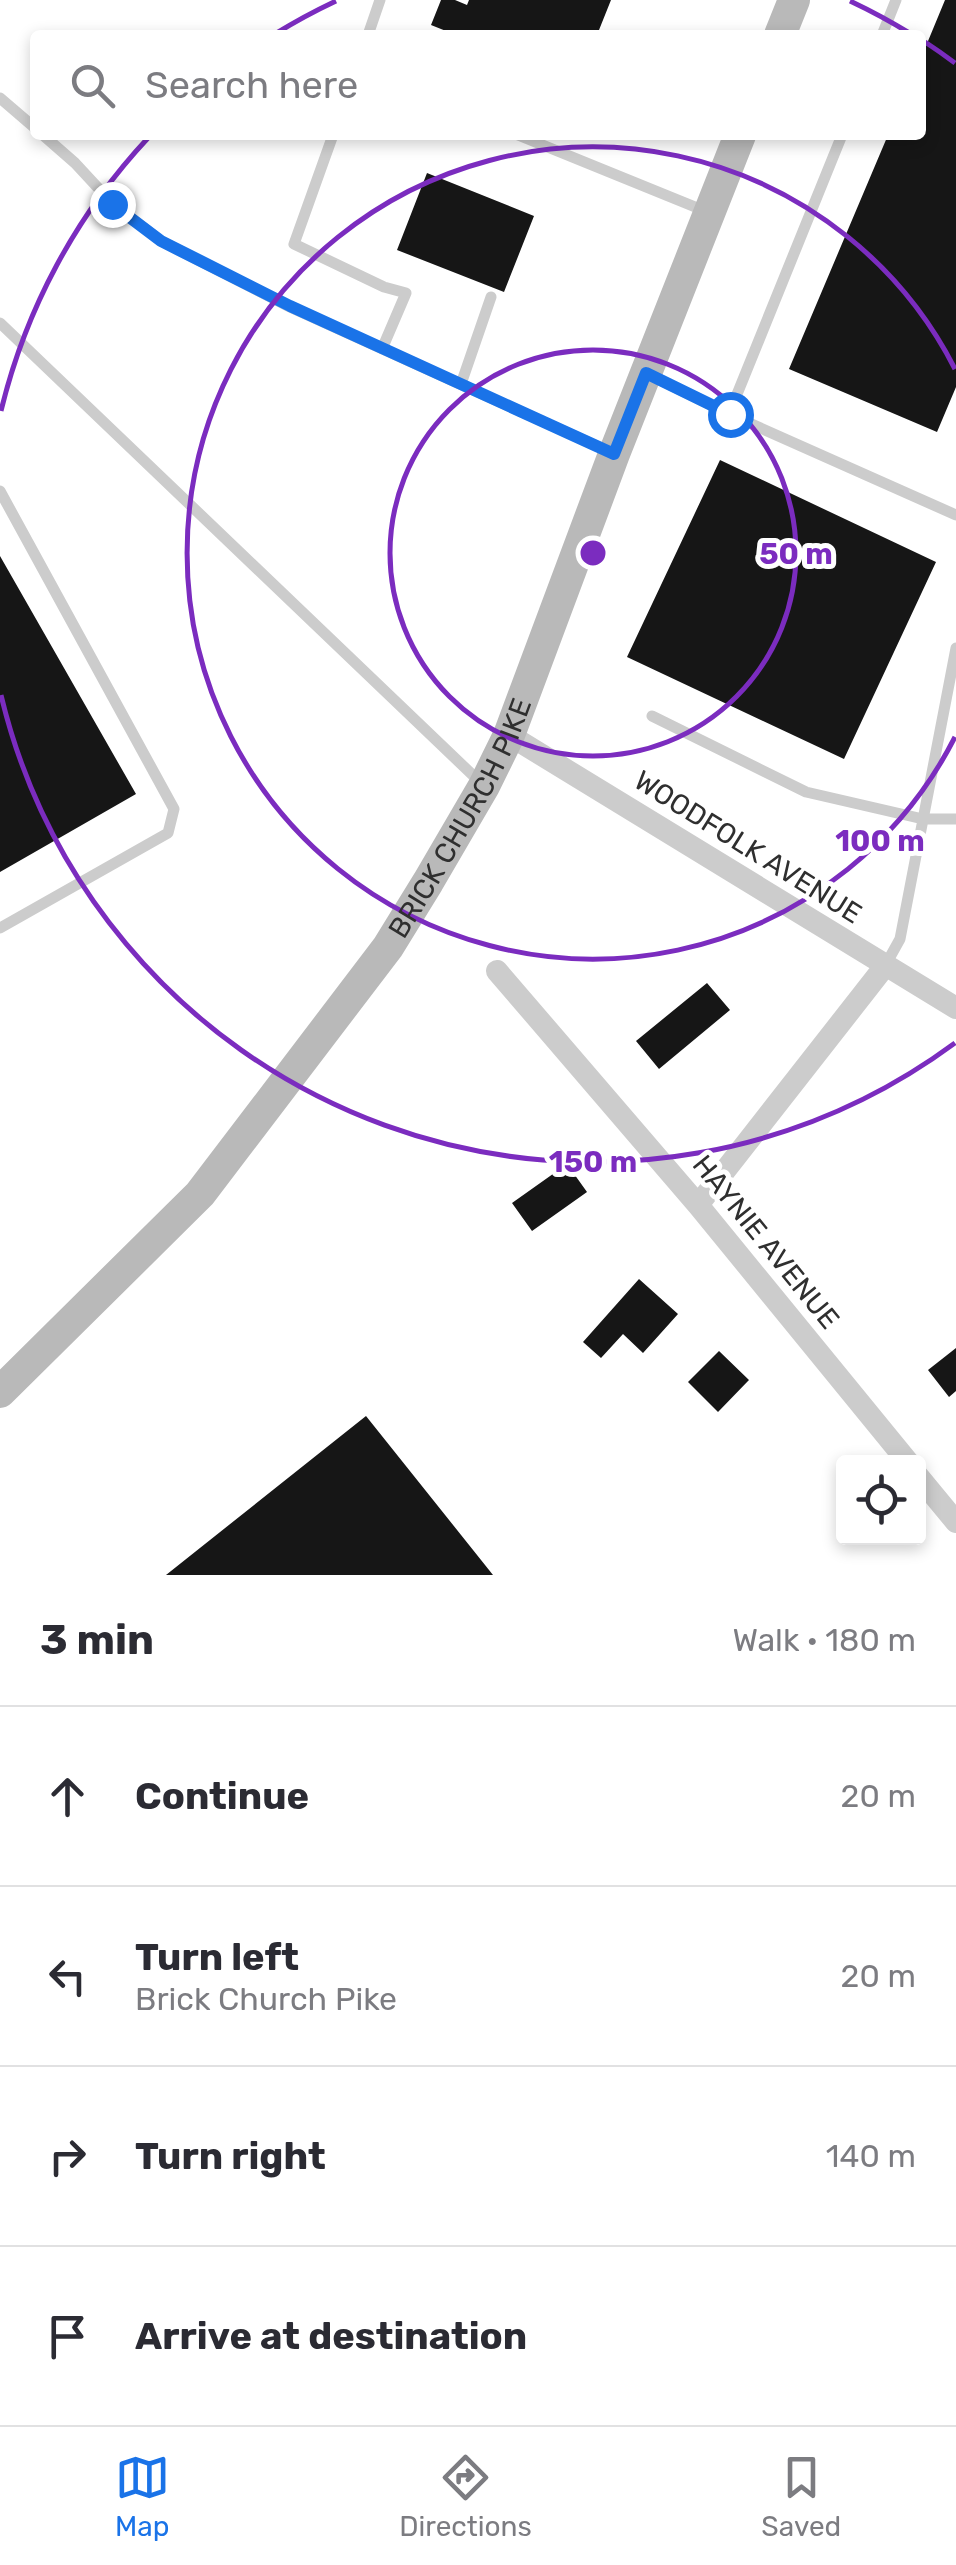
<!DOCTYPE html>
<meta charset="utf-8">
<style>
:root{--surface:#fff;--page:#f2f2f3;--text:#2b2b33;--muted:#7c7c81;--line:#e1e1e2;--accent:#1a73e8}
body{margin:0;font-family:Rubik,sans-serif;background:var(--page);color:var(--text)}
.controls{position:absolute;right:30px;bottom:30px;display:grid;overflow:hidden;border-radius:10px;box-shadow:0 5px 15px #0003}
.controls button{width:90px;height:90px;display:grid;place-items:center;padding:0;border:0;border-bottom:2px solid var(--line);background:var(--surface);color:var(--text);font:50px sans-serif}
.stop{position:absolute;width:30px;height:30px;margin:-22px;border:8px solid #1a73e8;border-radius:50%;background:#fff}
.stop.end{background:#1a73e8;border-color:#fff;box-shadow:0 2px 10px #0008}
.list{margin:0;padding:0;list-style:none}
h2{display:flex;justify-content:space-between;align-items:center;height:130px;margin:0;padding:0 40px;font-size:42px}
h2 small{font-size:32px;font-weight:400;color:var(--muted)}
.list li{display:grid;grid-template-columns:65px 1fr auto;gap:30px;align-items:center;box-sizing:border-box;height:180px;padding:0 40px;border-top:2px solid var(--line)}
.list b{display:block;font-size:38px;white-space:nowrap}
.list p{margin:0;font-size:32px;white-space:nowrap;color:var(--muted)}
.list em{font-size:32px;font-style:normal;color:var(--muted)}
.icon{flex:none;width:55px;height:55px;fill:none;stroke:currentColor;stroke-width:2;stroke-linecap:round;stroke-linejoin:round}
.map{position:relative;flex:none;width:956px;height:1575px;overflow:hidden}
.search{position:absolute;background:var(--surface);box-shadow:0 5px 15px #0003;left:30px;right:30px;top:30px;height:110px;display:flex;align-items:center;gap:25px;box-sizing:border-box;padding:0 35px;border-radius:10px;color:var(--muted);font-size:38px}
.sheet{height:850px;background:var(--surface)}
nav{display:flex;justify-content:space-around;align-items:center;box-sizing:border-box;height:140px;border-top:2px solid var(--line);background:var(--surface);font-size:28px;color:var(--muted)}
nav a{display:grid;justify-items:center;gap:5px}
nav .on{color:var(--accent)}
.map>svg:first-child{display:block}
.building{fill:#161616}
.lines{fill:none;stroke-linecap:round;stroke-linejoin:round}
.lane{stroke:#ccc;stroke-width:11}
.street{stroke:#ccc;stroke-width:22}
.secondary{stroke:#b9b9b9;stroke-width:32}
.route{stroke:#1a73e8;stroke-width:12}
.ring{fill:none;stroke:#7b2cbf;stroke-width:5}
.labels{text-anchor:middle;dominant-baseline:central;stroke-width:10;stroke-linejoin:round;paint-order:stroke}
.street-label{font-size:28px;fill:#2f2f2f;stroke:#fff}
.centre{fill:#7b2cbf;stroke:#fff;stroke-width:5}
.ring-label{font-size:30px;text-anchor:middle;font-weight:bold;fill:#7b2cbf;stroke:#fff;stroke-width:10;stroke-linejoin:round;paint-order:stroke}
</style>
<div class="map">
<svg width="956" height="1575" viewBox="0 0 956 1575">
<rect width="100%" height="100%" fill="#fff"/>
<path class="building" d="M441,0H455L467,5L469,0H611L597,35H456L431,25Z
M945,0H956V387L937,432L789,369L888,135H921V58Z
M427,173L534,216L504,292L397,250Z
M720,460L936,562L844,759L627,657Z
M0,556L136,794L0,872Z
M707,983L730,1010L659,1069L636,1041Z
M567,1164L587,1192L532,1231L512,1203Z
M639,1279L678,1314L643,1353L623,1334L601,1358L583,1342Z
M956,1348V1391L949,1397L928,1370Z
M719,1351L749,1380L718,1412L688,1382Z
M366,1416L493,1575H166Z"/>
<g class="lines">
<path class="lane" d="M368,35L380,0
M882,35L896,0
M0,98L35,128
M43,135L75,163L112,203L161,241L290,307L610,452
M333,135L294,244L384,287L406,293L382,349
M518,135L705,211
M0,323L481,783
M648,374L729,414L842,135
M461,384L491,297
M729,414L956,515
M0,491L174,809L168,833L0,928
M652,716L806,792L923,819H956
M885,966L900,939L956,648"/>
<path class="street" d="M509,735L956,1008
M497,971L698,1205L908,1462
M698,1205L885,966
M918,1476L956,1522"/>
<g class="secondary">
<path d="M780,35L794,0"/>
<path id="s1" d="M0,1392L200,1194L388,947L428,882L484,786L509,735L614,454L740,135"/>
</g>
</g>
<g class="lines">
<path class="route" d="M112,204L161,241L290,306L614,454L646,373L730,414"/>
</g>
<g class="ring">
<circle cx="593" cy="553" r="203"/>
<path d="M955 737A406 406 0 1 1 955 369"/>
<path d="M955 1043A609 609 0 0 1 1 695M1 411A609 609 0 0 1 148 138M275 34A609 609 0 0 1 336 1M850 1A609 609 0 0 1 911 34M925 42A609 609 0 0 1 955 63"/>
</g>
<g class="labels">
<g class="street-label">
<text stroke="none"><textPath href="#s1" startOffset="740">BRICK CHURCH PIKE</textPath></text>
<text transform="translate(748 847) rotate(32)">WOODFOLK AVENUE</text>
<text transform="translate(766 1242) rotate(51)">HAYNIE AVENUE</text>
</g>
</g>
<circle cx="593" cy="553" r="15" class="centre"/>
<g class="ring-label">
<text x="796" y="564">50 m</text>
<text x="880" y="851">100 m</text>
<text x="593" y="1172">150 m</text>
</g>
</svg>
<div class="controls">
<button><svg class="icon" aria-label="locate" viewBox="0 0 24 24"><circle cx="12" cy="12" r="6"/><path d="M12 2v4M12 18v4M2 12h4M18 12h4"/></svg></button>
</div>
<div class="stop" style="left:730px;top:414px"></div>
<div class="stop end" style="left:112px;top:204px"></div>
<div class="search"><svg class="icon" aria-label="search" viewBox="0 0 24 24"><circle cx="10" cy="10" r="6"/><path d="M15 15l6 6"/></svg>Search here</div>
</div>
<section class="sheet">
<h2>3 min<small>Walk · 180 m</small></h2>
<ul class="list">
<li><svg class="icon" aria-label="ahead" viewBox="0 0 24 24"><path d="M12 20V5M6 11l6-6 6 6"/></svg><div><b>Continue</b></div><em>20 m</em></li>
<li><svg class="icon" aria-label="left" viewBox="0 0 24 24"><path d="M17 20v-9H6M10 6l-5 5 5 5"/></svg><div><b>Turn left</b><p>Brick Church Pike</p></div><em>20 m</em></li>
<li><svg class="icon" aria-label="right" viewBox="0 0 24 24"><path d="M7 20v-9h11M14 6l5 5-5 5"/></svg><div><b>Turn right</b></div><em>140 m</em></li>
<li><svg class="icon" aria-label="arrive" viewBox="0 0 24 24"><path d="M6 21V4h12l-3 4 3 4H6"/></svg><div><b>Arrive at destination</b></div></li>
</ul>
</section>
<nav>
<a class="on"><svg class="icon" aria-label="map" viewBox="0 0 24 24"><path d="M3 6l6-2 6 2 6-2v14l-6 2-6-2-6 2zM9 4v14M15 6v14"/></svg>Map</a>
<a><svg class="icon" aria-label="directions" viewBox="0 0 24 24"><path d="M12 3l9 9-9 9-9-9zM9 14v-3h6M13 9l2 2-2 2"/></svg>Directions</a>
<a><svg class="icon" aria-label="saved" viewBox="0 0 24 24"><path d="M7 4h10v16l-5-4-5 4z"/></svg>Saved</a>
</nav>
